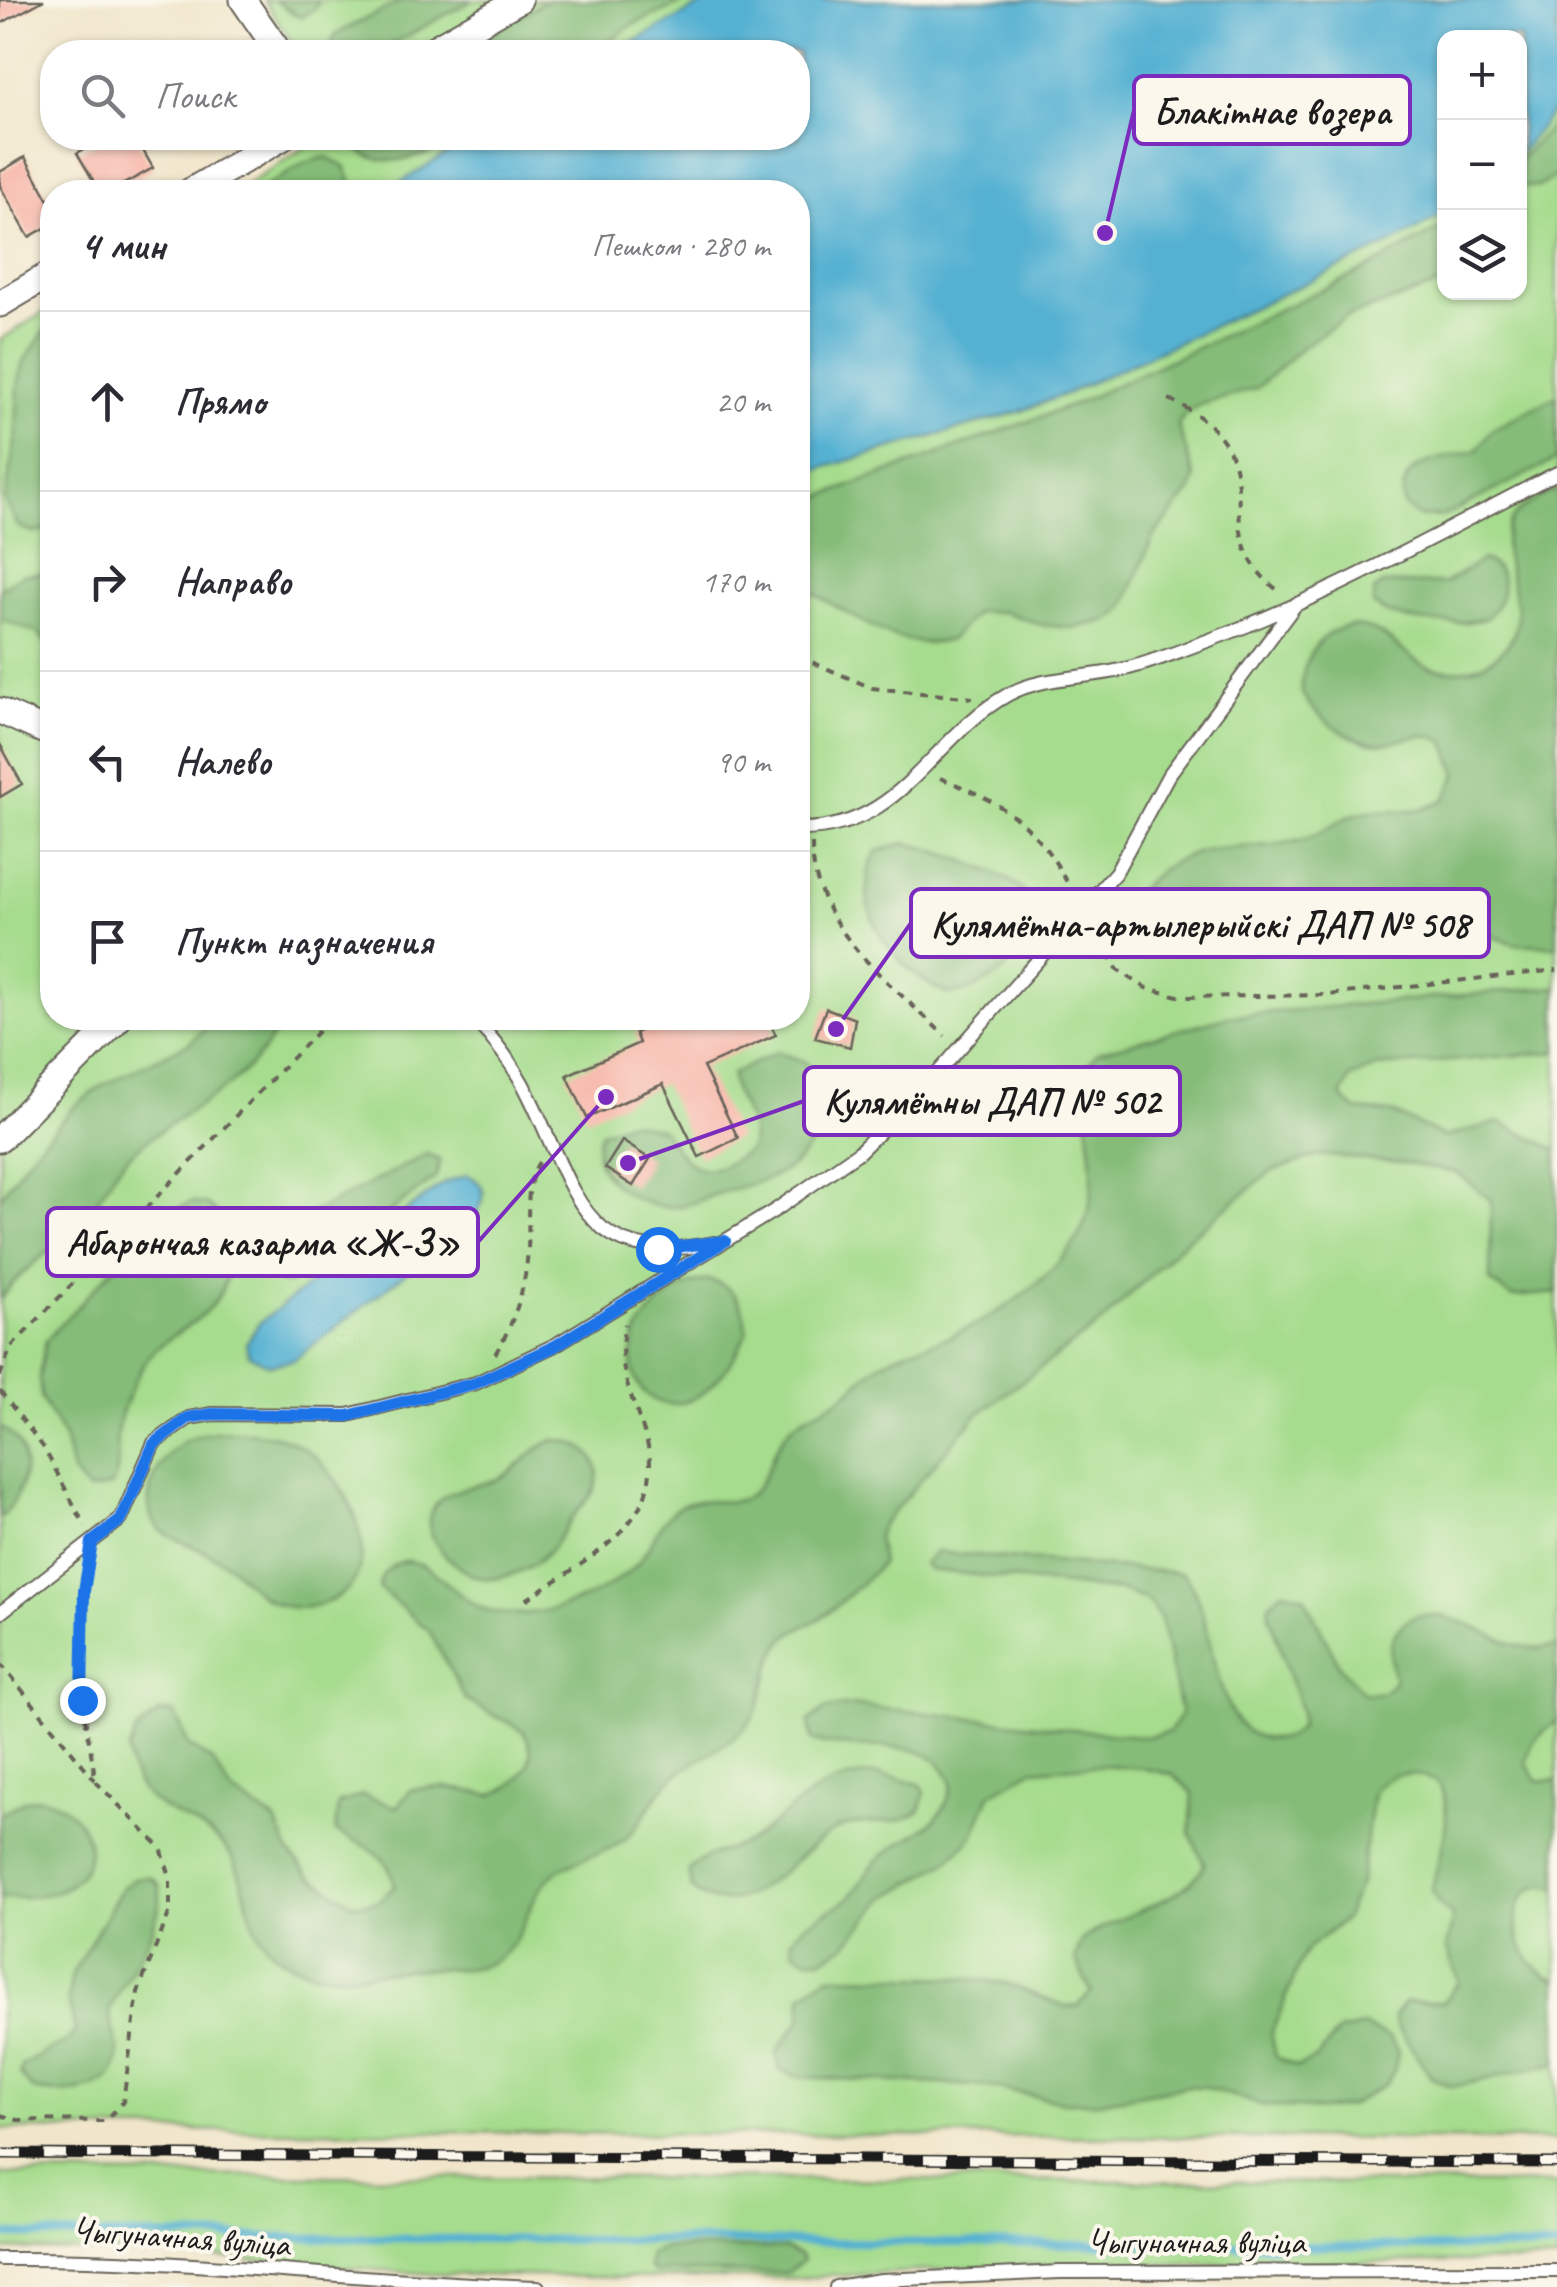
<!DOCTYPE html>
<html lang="ru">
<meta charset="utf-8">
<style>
:root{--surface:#fff;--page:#f7f7f7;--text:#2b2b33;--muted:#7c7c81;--line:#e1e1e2}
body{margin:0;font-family:Caveat,sans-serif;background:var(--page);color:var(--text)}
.controls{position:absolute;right:30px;top:30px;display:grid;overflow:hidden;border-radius:20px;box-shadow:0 2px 8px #0004}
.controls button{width:90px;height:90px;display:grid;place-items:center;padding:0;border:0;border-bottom:2px solid var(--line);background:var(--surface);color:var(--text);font:50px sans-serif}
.stop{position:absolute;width:30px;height:30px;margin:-22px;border:8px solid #1a73e8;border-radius:50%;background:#fff}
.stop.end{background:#1a73e8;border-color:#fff;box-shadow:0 2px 10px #0008}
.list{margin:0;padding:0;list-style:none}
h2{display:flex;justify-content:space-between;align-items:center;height:130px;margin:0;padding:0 40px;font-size:42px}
h2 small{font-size:32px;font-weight:400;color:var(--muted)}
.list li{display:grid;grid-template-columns:65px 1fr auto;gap:30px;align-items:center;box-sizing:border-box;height:180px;padding:0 40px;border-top:2px solid var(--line)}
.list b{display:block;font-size:38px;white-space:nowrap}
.list em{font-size:32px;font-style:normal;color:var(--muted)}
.icon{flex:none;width:55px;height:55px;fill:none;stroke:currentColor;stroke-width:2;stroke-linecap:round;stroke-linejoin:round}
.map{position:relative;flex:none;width:1557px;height:2287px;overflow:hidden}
.search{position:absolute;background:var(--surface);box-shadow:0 2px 8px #0004;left:40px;top:40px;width:770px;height:110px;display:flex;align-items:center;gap:25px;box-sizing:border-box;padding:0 35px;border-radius:40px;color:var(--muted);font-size:38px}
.panel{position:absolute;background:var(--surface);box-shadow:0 2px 8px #0004;left:40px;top:180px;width:770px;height:850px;border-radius:40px}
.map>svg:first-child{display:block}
.green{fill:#a6dc8d;stroke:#617c54;stroke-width:2.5;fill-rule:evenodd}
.forest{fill:#84bc78;stroke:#506c4a;stroke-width:2.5}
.water{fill:#54b1d2;stroke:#386677;stroke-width:2.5}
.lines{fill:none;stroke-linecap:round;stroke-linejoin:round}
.stream{stroke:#54b1d2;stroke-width:8}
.building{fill:#f6afa2}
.service-casing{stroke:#676359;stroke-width:16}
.minor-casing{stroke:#676359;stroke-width:29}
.path{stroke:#676359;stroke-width:4;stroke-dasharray:8 8;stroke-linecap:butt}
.service{stroke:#fff;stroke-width:12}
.minor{stroke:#fff;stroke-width:25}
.rail-casing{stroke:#1c1c1c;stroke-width:11}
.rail{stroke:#fbf7ec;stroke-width:8;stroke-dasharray:22;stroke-linecap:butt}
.route{stroke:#1a73e8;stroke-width:12}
.labels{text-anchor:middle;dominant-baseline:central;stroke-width:8;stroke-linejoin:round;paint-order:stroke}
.street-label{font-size:35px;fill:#1c1c1c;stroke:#fbf7ec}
.leader{fill:none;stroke:#7b2cbf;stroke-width:4}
.callout-dot{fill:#7b2cbf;stroke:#fbf7ec;stroke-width:4}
.callout{fill:#fbf7ec;stroke:#7b2cbf;stroke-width:4}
.callout-label{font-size:38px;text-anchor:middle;font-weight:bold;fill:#1c1c1c}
</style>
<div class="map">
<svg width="1557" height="2287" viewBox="0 0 1557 2287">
<rect width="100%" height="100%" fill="#fbf7ec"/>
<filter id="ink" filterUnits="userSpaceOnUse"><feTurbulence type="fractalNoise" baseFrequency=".01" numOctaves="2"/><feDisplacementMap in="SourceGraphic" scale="20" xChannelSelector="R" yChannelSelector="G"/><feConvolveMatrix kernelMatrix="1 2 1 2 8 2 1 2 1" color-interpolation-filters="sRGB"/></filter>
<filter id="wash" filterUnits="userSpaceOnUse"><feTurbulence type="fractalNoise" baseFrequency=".0048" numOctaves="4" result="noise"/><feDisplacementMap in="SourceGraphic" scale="40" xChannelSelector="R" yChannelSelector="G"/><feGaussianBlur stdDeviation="2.25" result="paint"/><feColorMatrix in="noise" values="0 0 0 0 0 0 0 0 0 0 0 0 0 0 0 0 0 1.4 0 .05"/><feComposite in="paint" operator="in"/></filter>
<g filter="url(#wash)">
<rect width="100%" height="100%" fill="#f1e6cb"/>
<path class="green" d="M264,0H1557V2140L0,2129V340L52,307V1018H798V192H236L319,138H798V52H298ZM1444,38H1520V292H1444Z
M0,2174L1557,2184V2261L1014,2266L795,2278H645L430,2274L159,2253L0,2249Z"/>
<path class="forest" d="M274,0H318L317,7L301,18Z
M403,0H473L378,52H327L336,34Z
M547,0H688L634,24L591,52H457Z
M1557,120V175L1540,186L1520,187V159Z
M349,138H459C430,157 370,177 349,138Z
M326,157L345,166L352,183L347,192H257L304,163Z
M1444,226V283L1347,317L1301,348L1257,388L1200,405L1185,414L1178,425L1195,479L1191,490L1153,537L1123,610L1109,620L1074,628L1042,625L1005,612H977L950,640C899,656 842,606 798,585V505L1073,405L1365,270Z
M52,321V529L33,533L18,526L5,500L16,435L18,385L24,361Z
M1557,396V459L1443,516L1418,517L1404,505C1395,458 1445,459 1476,451L1493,429Z
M1557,489V946L1515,944L1450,922L1424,920L1319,944L1203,928L1154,935L1135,928L1128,910C1133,895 1143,885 1155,875C1201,836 1249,854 1301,840C1324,835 1340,816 1364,812C1394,806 1417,818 1445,799L1457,774L1445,742C1421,728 1410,741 1386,743C1355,746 1316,719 1302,693C1299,649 1336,609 1381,634C1396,642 1408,658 1424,665C1442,673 1467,671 1484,664C1557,624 1482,562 1513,518C1523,504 1542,497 1557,489Z
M1483,560C1512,571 1505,601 1486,618C1459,627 1395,624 1373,604L1374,591L1382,584L1445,583Z
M52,572V649L38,633L0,619V589L22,575Z
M905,843C930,848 1004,872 1021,889C1065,933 991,994 947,994C895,970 846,909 876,852Z
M1557,987V1052L1375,1067L1350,1078L1341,1097L1356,1110L1393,1113L1444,1137L1499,1122L1557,1150V1293L1511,1297L1490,1281L1491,1200L1457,1173L1411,1164L1320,1155L1272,1171L1186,1240L1102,1322L978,1414L880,1527L877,1538L882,1562C879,1568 828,1614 821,1618C808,1626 793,1628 783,1641C764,1664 769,1699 748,1724C725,1751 687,1760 664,1787C649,1804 641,1827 623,1841C602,1856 575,1858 555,1873C525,1896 527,1941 497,1959C475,1973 454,1969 430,1969C377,1968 315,1992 270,1949C246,1925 248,1888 233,1859C206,1809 132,1822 128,1751L136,1732L160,1712L175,1713L189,1746L211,1760L232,1792L276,1821L289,1852L310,1876L353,1904L378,1901L395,1886C389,1852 364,1845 335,1832L338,1804L362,1795L396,1807L412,1789L445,1787L492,1795C519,1784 543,1761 523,1731L466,1700L429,1631L379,1588C380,1571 400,1556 417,1563C437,1570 453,1592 472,1603C517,1631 599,1600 634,1567C653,1549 655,1522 679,1507C702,1492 729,1511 751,1494C770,1478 771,1448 789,1429C803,1414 823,1410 840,1398C855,1388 865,1374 880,1364C902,1350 927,1345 951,1336C993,1318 1037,1289 1067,1253C1125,1182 1059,1094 1097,1052L1230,1016Z
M215,1018H283C246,1094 188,1103 132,1153C110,1172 101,1201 82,1221C55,1249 22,1267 0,1300V1197L31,1154L75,1106L103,1085L189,1043Z
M777,1052L804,1061C818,1076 822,1097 819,1118C810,1175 763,1180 717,1194C700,1200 683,1208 665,1207C630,1204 582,1170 601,1132L630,1121L662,1129C690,1170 703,1184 750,1149C760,1118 730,1102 732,1074Z
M427,1154L440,1161L436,1177L311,1272L285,1284L260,1271L262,1247L271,1235Z
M191,1202L208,1205C223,1217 229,1231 229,1251C230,1328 164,1323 141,1369C132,1386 119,1415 117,1434C115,1454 123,1467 111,1486L88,1491L72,1473L65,1440L41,1398L39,1376L46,1340L161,1217Z
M709,1280C737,1287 744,1305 747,1332C682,1475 582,1373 661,1302C676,1289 689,1282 709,1280Z
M0,1427C39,1447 25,1494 0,1519Z
M230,1431C252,1432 277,1433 297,1444C354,1476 403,1591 309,1607C294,1609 277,1606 265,1598C252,1590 242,1576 231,1567C215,1554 194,1548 176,1539C169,1536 162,1532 157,1526C138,1503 156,1461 179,1445C193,1434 213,1432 230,1431Z
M554,1440C580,1440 606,1458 595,1488C591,1499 578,1508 572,1518C556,1542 548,1560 520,1571C509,1576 494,1580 482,1578C458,1574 420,1538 431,1512C442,1487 477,1488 498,1479C520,1469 531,1448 554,1440Z
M936,1552L1182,1573C1219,1607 1206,1743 1274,1739C1286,1739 1293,1735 1300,1726L1301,1712L1269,1614L1270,1603L1283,1590L1304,1596L1340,1667L1363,1693C1380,1694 1388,1694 1395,1678C1386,1650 1388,1630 1416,1616C1472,1609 1503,1659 1557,1646V1720L1532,1743L1526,1763L1537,1780L1557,1781V1888C1506,1870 1500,1958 1557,1980V2063L1452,2087L1432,2078L1396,2025L1394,2016L1405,2002H1444L1459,1982L1446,1947C1461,1896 1444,1925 1432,1890C1438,1854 1456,1819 1439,1784C1418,1769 1388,1770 1373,1792L1360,1883L1344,1920L1308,1948L1302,1959L1271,2034L1276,2057L1297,2067L1316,2059L1339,2031L1364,2026L1390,2038L1398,2051L1395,2069L1386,2084L1350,2106L1322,2110L1261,2105L1205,2087L1186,2086L1098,2102H1065L984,2086L798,2077L780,2070L776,2053L801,2019L802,1995L828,1976L964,1978L1006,1983L1065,2007L1078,2006L1091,1992L1075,1959L1082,1940C1113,1915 1192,1901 1204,1863L1190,1834L1193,1793L1173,1775L1142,1768L1102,1765L1031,1770L990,1794L972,1838L946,1862L884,1899L846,1945L821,1959H808L794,1951L791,1942C800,1921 827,1914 845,1901C858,1891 864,1876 874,1864C902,1833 944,1833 952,1784C932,1727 854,1757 812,1740L809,1722L825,1709L851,1705L1146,1737L1169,1732L1181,1715L1161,1619L1147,1600L1122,1591L930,1570L924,1563Z
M878,1774L920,1784L925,1791L920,1811C894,1829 864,1817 837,1829C797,1848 742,1934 691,1888L689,1870C707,1851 730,1853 751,1840C799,1808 814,1776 878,1774Z
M40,1798C76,1802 107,1849 76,1880C58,1897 23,1898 0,1898V1815L26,1800Z
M150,1877L159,1885C167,1924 125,1976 110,2009C108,2027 119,2039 118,2055C118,2095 60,2095 33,2090L20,2074L22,2065L68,2040L75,2031L68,1999L72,1974L122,1888L135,1878Z
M664,2248H784L800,2255L803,2261L787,2273L653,2272L649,2268L650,2254Z"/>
<path class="water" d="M711,0H1557V106L1520,153V38H1444V213L1395,242L1068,393L1019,412L798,475V192H385L472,138H798V52H615Z
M467,1175C498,1189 479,1214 461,1230L294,1360L269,1365L249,1355L246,1344L259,1323L442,1184Z"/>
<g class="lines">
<path class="stream" d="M0,2235L1557,2248"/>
</g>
<g id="blocks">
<path class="building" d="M0,0H44L0,24Z
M105,138H136L153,168L109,192H100L77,153Z
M25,157L52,206V224L29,237L0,186V172Z
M0,744L22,784L0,797Z
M826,1008L855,1019L850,1047L815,1038Z
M668,1018H678L681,1024L695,1018H767L776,1035L703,1067L738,1138L699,1157L663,1084L587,1118L567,1075L639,1043L635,1033Z
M622,1141L650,1159L633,1186L605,1168Z"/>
</g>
</g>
<g filter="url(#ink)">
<use href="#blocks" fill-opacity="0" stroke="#676359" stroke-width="2.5"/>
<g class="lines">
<defs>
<path id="service" d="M798,829C902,831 930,737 1009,694C1043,676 1083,679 1120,670C1150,664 1178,651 1207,641C1328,597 1442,531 1557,473
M473,1018C498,1043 516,1068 531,1100C577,1194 583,1269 714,1243
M0,1613L121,1519L154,1443L189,1418L213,1414L348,1415L476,1383L555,1345L777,1209L859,1152L928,1084L1116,872L1168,776L1296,604
M0,2259C180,2257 359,2281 538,2287
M836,2287L881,2280L1060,2272L1557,2271"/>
<path id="minor" d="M243,0L279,52
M428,52L519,0
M189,192L282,138
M0,304L52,273
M0,711L52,734
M0,1139L119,1018"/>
</defs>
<use href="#service" class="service-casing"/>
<use href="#minor" class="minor-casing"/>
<path class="path" d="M1169,399C1292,458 1194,528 1280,592
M798,656L872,688L973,698
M940,778C1010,805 1041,829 1074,896
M812,844C812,928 891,983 945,1036
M1090,926L1118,970L1146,988L1182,997L1327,995L1557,970
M495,1354C515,1322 526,1286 528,1248C530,1219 523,1187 539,1162
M0,1376L11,1347L331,1018
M0,1391L44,1448L85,1526
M526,1600C585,1559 672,1523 645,1435C631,1394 616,1369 625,1324
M0,1663L95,1780
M0,2115L18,2120L105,2121L123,2102L138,1992L170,1911V1877L161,1848L96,1782L82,1700L88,1569"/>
<use href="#service" class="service"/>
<use href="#minor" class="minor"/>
<defs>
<path id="rail" d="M0,2154L1557,2163"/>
</defs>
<use href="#rail" class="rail-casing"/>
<use href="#rail" class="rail"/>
</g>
</g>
<g class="lines" filter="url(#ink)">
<path class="route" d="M82,1700L84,1591L92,1542L121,1520L154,1444L188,1418L212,1414L348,1416L476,1383L555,1346L725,1241L658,1249"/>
</g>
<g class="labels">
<g class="street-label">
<text transform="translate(181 2237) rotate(4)">Чыгуначная вуліца</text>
<text x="1196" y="2241">Чыгуначная вуліца</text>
</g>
</g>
<path class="leader" d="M1105 233L1134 110M836 1029L911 923M628 1163L804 1101M606 1097L478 1242"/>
<g class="callout-dot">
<circle cx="1105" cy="233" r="10"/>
<circle cx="836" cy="1029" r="10"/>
<circle cx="628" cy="1163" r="10"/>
<circle cx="606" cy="1097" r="10"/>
</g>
<g class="callout">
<rect x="1134" y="76" width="276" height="68" rx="10"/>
<rect x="911" y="889" width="578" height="68" rx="10"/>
<rect x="804" y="1067" width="376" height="68" rx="10"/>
<rect x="47" y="1208" width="431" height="68" rx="10"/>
</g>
<g class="callout-label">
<text x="1272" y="124">Блакітнае возера</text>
<text x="1200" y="937">Кулямётна-артылерыйскі ДАП № 508</text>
<text x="992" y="1114">Кулямётны ДАП № 502</text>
<text x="263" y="1255">Абарончая казарма «Ж-З»</text>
</g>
</svg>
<div class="controls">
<button>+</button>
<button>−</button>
<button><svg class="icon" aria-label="layers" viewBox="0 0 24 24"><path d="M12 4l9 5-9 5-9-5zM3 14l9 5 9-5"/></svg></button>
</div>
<div class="stop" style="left:658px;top:1249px"></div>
<div class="stop end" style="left:82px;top:1700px"></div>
<div class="search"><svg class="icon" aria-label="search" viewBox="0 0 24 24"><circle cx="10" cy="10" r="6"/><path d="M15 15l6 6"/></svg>Поиск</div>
<section class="panel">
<h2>4 мин<small>Пешком · 280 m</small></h2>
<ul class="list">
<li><svg class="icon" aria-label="ahead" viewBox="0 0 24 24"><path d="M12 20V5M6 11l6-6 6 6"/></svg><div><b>Прямо</b></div><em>20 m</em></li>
<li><svg class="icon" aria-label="right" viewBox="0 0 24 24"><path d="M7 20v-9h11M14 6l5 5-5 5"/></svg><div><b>Направо</b></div><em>170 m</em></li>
<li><svg class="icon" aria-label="left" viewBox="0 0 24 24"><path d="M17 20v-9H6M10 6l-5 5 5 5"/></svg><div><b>Налево</b></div><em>90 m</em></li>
<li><svg class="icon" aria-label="arrive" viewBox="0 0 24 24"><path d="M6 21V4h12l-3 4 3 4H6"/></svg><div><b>Пункт назначения</b></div></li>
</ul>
</section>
</div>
